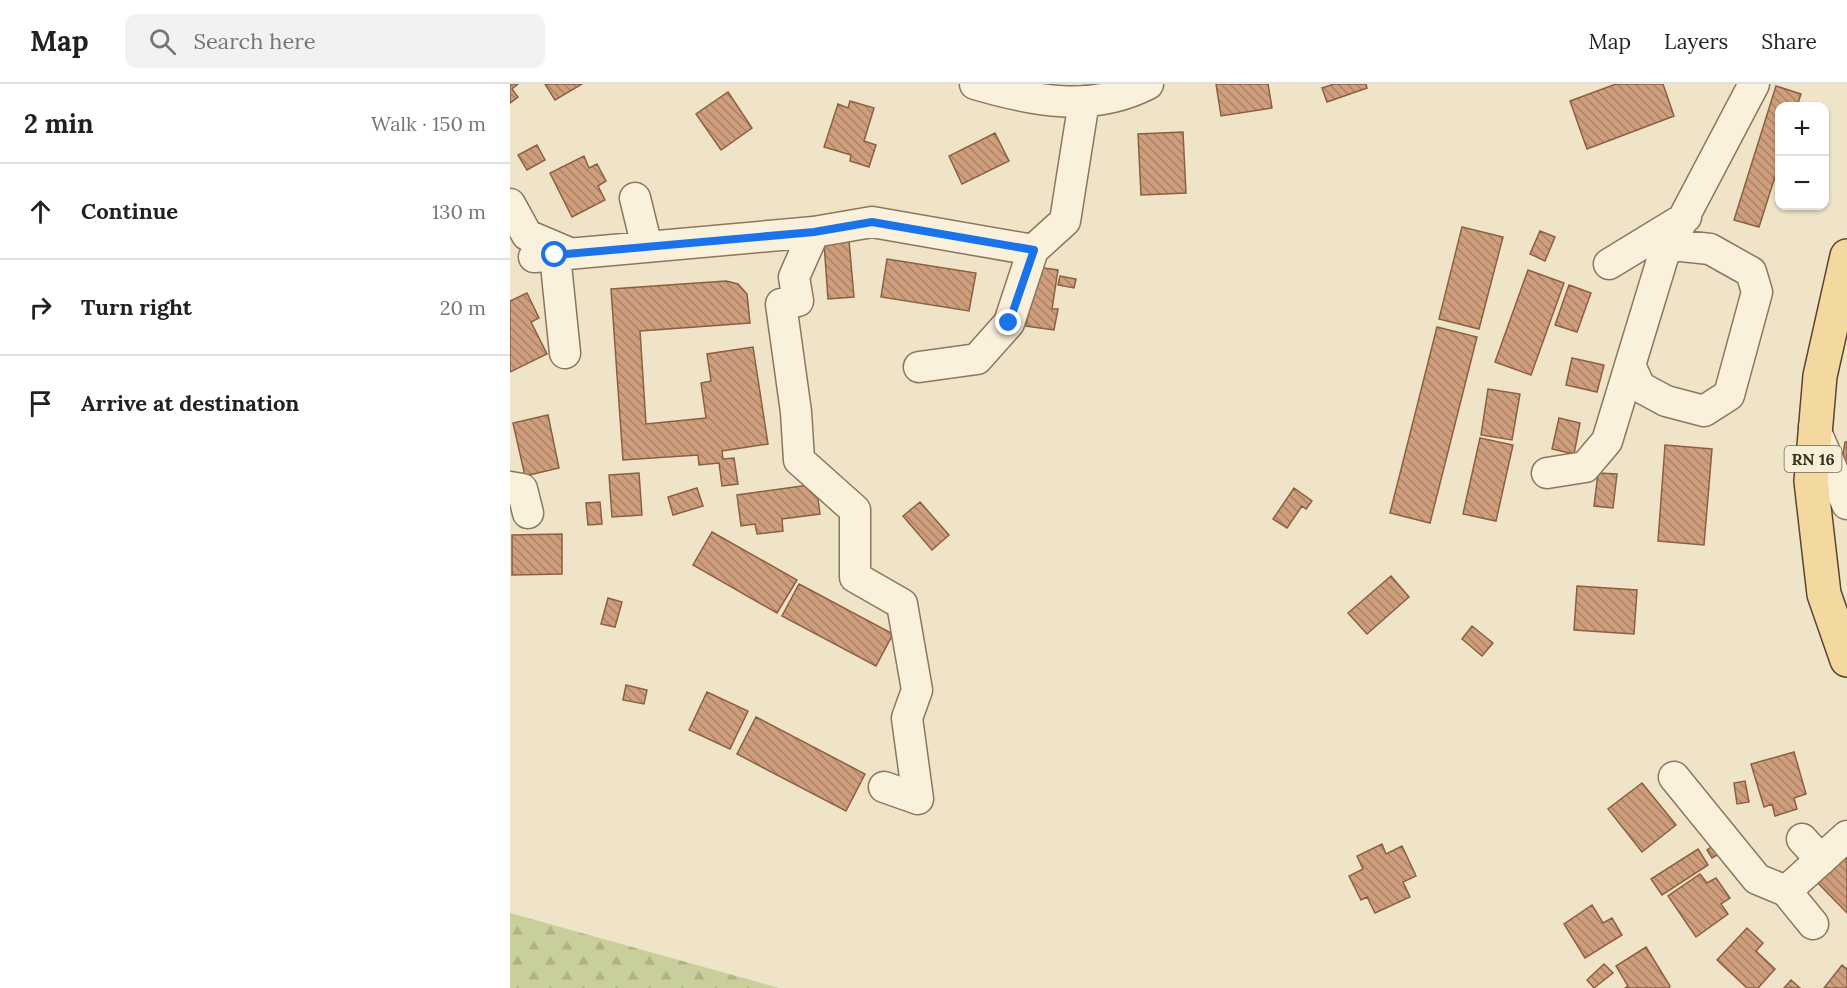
<!DOCTYPE html>
<meta charset="utf-8">
<style>
:root{--surface:#fff;--page:#f2f2f2;--text:#202124;--muted:#757577;--line:#e0e0e0}
body{margin:0;font-family:Lora,serif;background:var(--page);color:var(--text)}
.controls{position:absolute;right:18px;top:18px;display:grid;overflow:hidden;border-radius:12px;box-shadow:0 2px 4px #0004}
.controls button{width:54px;height:54px;display:grid;place-items:center;padding:0;border:0;border-bottom:2px solid var(--line);background:var(--surface);color:var(--text);font:30px sans-serif}
.stop{position:absolute;width:18px;height:18px;margin:-14px;border:4px solid #1a73e8;border-radius:50%;background:#fff}
.stop.end{background:#1a73e8;border-color:#fff;box-shadow:0 2px 6px #0008}
.list{margin:0;padding:0;list-style:none}
h2{display:flex;justify-content:space-between;align-items:center;height:78px;margin:0;padding:0 24px;font-size:26px}
h2 small{font-size:20px;font-weight:400;color:var(--muted)}
.list li{display:grid;grid-template-columns:39px 1fr auto;gap:18px;align-items:center;box-sizing:border-box;height:96px;padding:0 24px;border-top:2px solid var(--line)}
.list b{display:block;font-size:22px;white-space:nowrap}
.list em{font-size:20px;font-style:normal;color:var(--muted)}
.icon{flex:none;width:33px;height:33px;fill:none;stroke:currentColor;stroke-width:2;stroke-linecap:round;stroke-linejoin:round}
.map{position:relative;flex:none;width:1337px;height:904px;overflow:hidden}
header{display:flex;align-items:center;gap:36px;box-sizing:border-box;height:84px;padding:0 30px;background:var(--surface);border-bottom:2px solid var(--line)}
header strong{font-size:28px}
nav{display:flex;gap:33px;margin-inline-start:auto;font-size:21px}
.search{width:420px;height:54px;background:var(--page);display:flex;align-items:center;gap:15px;box-sizing:border-box;padding:0 21px;border-radius:12px;color:var(--muted);font-size:22px}
main{display:flex}
aside{flex:1;background:var(--surface)}
.map>svg:first-child{display:block}
.forest{fill:url(#forest-firs)}
.building{fill:url(#building-back-hatch);stroke:#8d5f41;stroke-width:1.5}
.lines{fill:none;stroke-linecap:round;stroke-linejoin:round}
.minor-casing{stroke:#8d765c;stroke-width:33}
.major-casing{stroke:#5b4430;stroke-width:36}
.minor{stroke:#faf1dc;stroke-width:30}
.major{stroke:#f3d9a0;stroke-width:33}
.route{stroke:#1a73e8;stroke-width:8}
.labels{text-anchor:middle;dominant-baseline:central;stroke-width:4.5;stroke-linejoin:round;paint-order:stroke}
.shield{fill:#f7eed8;stroke:#756857;stroke-width:1.5}
.shield-label{font-size:16px;font-weight:bold;fill:#3d2e20}
</style>
<header>
<strong>Map</strong>
<div class="search"><svg class="icon" aria-label="search" viewBox="0 0 24 24"><circle cx="10" cy="10" r="6"/><path d="M15 15l6 6"/></svg>Search here</div>
<nav><a>Map</a><a>Layers</a><a>Share</a></nav>
</header>
<main>
<aside>
<h2>2 min<small>Walk · 150 m</small></h2>
<ul class="list">
<li><svg class="icon" aria-label="ahead" viewBox="0 0 24 24"><path d="M12 20V5M6 11l6-6 6 6"/></svg><div><b>Continue</b></div><em>130 m</em></li>
<li><svg class="icon" aria-label="right" viewBox="0 0 24 24"><path d="M7 20v-9h11M14 6l5 5-5 5"/></svg><div><b>Turn right</b></div><em>20 m</em></li>
<li><svg class="icon" aria-label="arrive" viewBox="0 0 24 24"><path d="M6 21V4h12l-3 4 3 4H6"/></svg><div><b>Arrive at destination</b></div></li>
</ul>
</aside>
<div class="map">
<svg width="1337" height="904" viewBox="0 0 1337 904">
<defs>
<pattern id="forest-firs" width="22" height="20" patternUnits="userSpaceOnUse" patternTransform="scale(1.5)"><rect width="22" height="20" fill="#c9cf9b"/><path d="M5 1l3.5 6h-7zM16 11l3.5 6h-7z" fill="#aeb285"/></pattern>
<pattern id="building-back-hatch" width="6" height="6" patternUnits="userSpaceOnUse" patternTransform="scale(1.5)"><rect width="6" height="6" fill="#cf9f7d"/><path d="M-1 5l2 2M0 0l6 6M5-1l2 2" fill="none" stroke="#a98266"/></pattern>
</defs>
<rect width="100%" height="100%" fill="#f0e4c8"/>
<path class="forest" d="M0,829L269,904H0Z"/>
<path class="building" d="M0,0H8L2,5L8,13L0,19Z
M35,0H72L45,16Z
M706,0H758L762,24L711,32Z
M824,0H856L857,4L817,18L812,4Z
M1106,0H1153L1164,32L1077,65L1060,17Z
M1266,2L1291,10L1287,22H1270V77L1249,143L1224,136Z
M218,8L242,44L211,66L186,30Z
M340,17L364,24L354,57L366,61L359,83L340,77L341,71L314,63L328,20L338,24Z
M673,48L676,109L631,111L628,50Z
M485,49L499,77L452,100L439,72Z
M27,61L35,76L17,86L8,71Z
M74,72L79,84L87,80L96,97L88,102L95,116L62,133L40,89Z
M952,143L993,153L969,245L929,235Z
M1030,147L1045,153L1035,177L1020,170Z
M339,157L344,213L318,215L314,159Z
M377,175L466,189L459,227L371,213Z
M527,183L548,186L542,225H548L544,246L516,242Z
M1018,186L1054,199L1021,291L985,278Z
M550,192L566,195L564,204L548,201Z
M216,197L228,200L237,210L240,239L130,247L136,340L196,334L191,299L201,297L197,270L243,263L258,360L212,367L213,375L224,374L228,400L212,402L209,379L189,381L188,371L113,376L101,205Z
M1059,201L1081,209L1067,248L1045,241Z
M17,209L29,234L21,238L37,270L0,288V217Z
M927,243L967,253L920,439L880,429Z
M1062,274L1094,281L1087,308L1056,301Z
M978,305L1010,310L1002,356L971,351Z
M38,331L49,384L15,392L3,339Z
M1049,334L1070,339L1064,370L1042,365Z
M970,354L1003,361L986,437L953,430Z
M1335,358H1337V378L1332,377Z
M1155,361L1202,365L1194,461L1148,457Z
M129,389L132,431L102,433L99,391Z
M1088,389L1107,390L1103,424L1084,422Z
M306,400L310,430L272,435L273,447L247,450L245,440L231,442L227,411Z
M187,404L193,422L163,431L158,413Z
M784,404L802,417L796,425L792,422L777,444L763,435Z
M90,418L92,440L78,441L76,419Z
M410,418L439,451L422,466L393,432Z
M202,448L287,496L267,529L183,481Z
M52,450V490L2,491V451Z
M881,492L899,513L857,550L838,529Z
M289,500L383,550L366,582L272,532Z
M1067,502L1127,506L1124,550L1064,546Z
M98,514L112,518L105,543L91,540Z
M962,542L983,559L972,572L952,555Z
M116,601L137,606L134,620L113,616Z
M197,608L238,627L220,665L179,646Z
M246,633L355,690L336,727L227,670Z
M1284,668L1296,710L1284,714L1287,725L1265,732L1262,720L1254,723L1241,680Z
M1235,697L1239,718L1227,720L1224,699Z
M1132,699L1166,741L1132,768L1098,725Z
M872,760L876,770L892,762L906,792L893,798L900,813L865,829L857,813L851,816L839,792L853,785L847,772Z
M1204,761L1209,770L1202,774L1197,766Z
M1188,765L1198,781L1152,811L1141,795Z
M1334,770L1337,773V829L1306,797Z
M1190,790L1197,799L1206,794L1220,814L1211,820L1218,830L1186,853L1158,812Z
M1082,821L1093,839L1102,834L1112,851L1075,874L1054,840Z
M1237,844L1253,859L1246,867L1265,885L1248,904H1237L1207,876Z
M1136,863L1160,902L1159,904H1115L1118,902L1106,882Z
M1094,880L1103,889L1084,904L1077,896Z
M1332,881L1337,885V904H1314Z
M1281,896L1290,904H1274Z"/>
<g class="lines">
<defs>
<path id="minor" d="M465,0C523,17 582,29 638,0
M125,114L137,163
M0,120L17,151L57,168
M304,148L284,193L288,217L271,220L286,328L289,376L345,426V493L392,520L407,606L397,634L408,715L374,703
M45,171L55,269
M24,173L304,148L362,138L523,166L555,137L574,17
M1099,180L1176,133
M1120,281L1130,303L1156,317L1194,327L1219,311L1247,208L1241,188L1200,165L1162,161
M409,283L467,275L499,239L523,166
M1304,343L1337,420
M1037,389L1075,383L1097,357L1153,173L1244,0
M0,403L12,405L18,429
M1164,693L1247,795L1276,807L1337,752
M1292,755L1311,776
M1276,807L1303,840"/>
<path id="major" d="M1337,172L1310,292L1301,397L1314,510L1337,576"/>
</defs>
<use href="#minor" class="minor-casing"/>
<use href="#major" class="major-casing"/>
<use href="#minor" class="minor"/>
<use href="#major" class="major"/>
</g>
<g class="lines">
<path class="route" d="M45,171L304,148L362,138L524,166L499,239"/>
</g>
<g class="labels">
<rect class="shield" x="1274.5" y="362" width="57" height="26" rx="4.5"/>
<g class="shield-label">
<text x="1303" y="375">RN 16</text>
</g>
</g>
</svg>
<div class="controls">
<button>+</button>
<button>−</button>
</div>
<div class="stop" style="left:45px;top:171px"></div>
<div class="stop end" style="left:499px;top:239px"></div>
</div>
</main>
